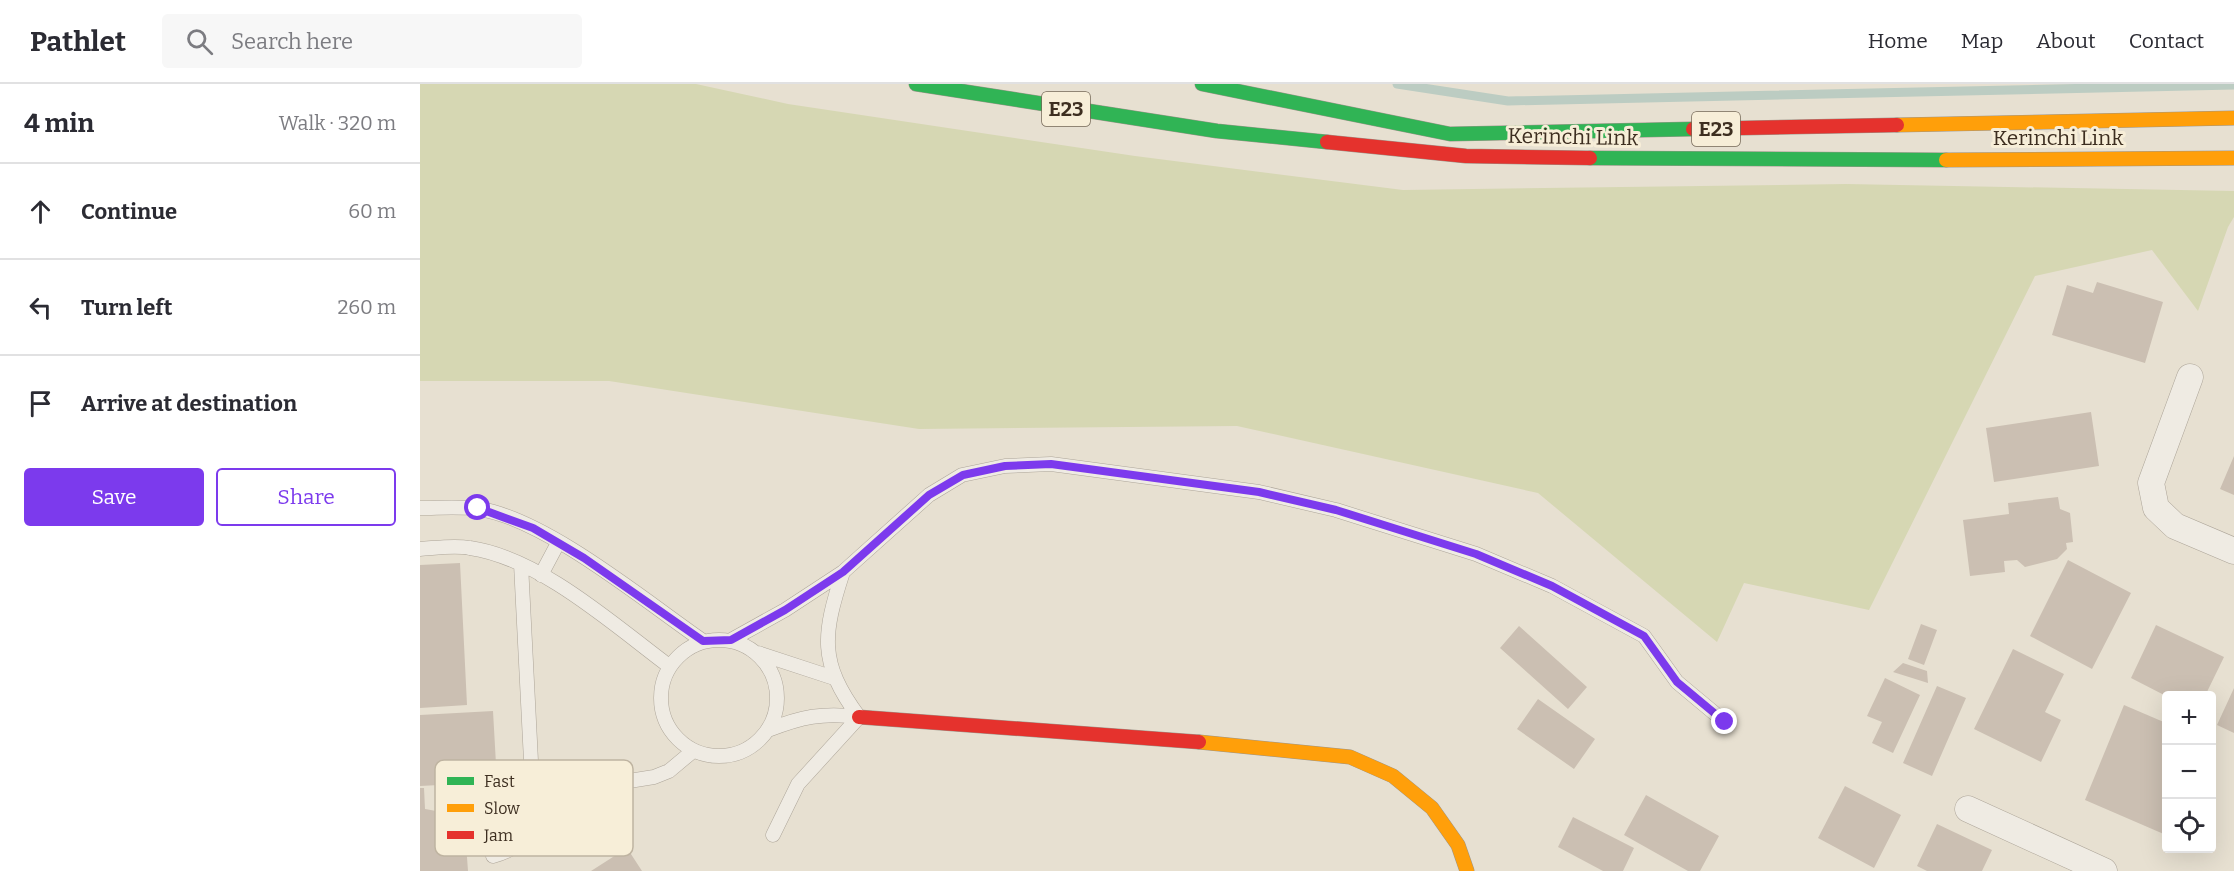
<!DOCTYPE html>
<meta charset="utf-8">
<style>
:root{--surface:#fff;--page:#f7f7f7;--text:#2b2b33;--muted:#7c7c81;--line:#e1e1e2;--accent:#7c3aed}
body{margin:0;font-family:Bitter,serif;background:var(--page);color:var(--text)}
.controls{position:absolute;right:18px;bottom:18px;display:grid;overflow:hidden;border-radius:6px;box-shadow:0 6px 24px #0002}
.controls button{width:54px;height:54px;display:grid;place-items:center;padding:0;border:0;border-bottom:2px solid var(--line);background:var(--surface);color:var(--text);font:30px sans-serif}
.stop{position:absolute;width:18px;height:18px;margin:-14px;border:4px solid #7c3aed;border-radius:50%;background:#fff}
.stop.end{background:#7c3aed;border-color:#fff;box-shadow:0 2px 6px #0008}
.list{margin:0;padding:0;list-style:none}
h2{display:flex;justify-content:space-between;align-items:center;height:78px;margin:0;padding:0 24px;font-size:26px}
h2 small{font-size:20px;font-weight:400;color:var(--muted)}
.list li{display:grid;grid-template-columns:39px 1fr auto;gap:18px;align-items:center;box-sizing:border-box;height:96px;padding:0 24px;border-top:2px solid var(--line)}
.list b{display:block;font-size:22px;white-space:nowrap}
.list em{font-size:20px;font-style:normal;color:var(--muted)}
.actions{display:flex;gap:12px;padding:18px 24px}
.actions a{flex:1;padding:14px 0;border:2px solid var(--accent);border-radius:6px;text-align:center;font-size:21px;color:var(--accent)}
.actions .main{background:var(--accent);color:#fff}
.icon{flex:none;width:33px;height:33px;fill:none;stroke:currentColor;stroke-width:2;stroke-linecap:round;stroke-linejoin:round}
.map{position:relative;flex:none;width:1814px;height:787px;overflow:hidden}
header{display:flex;align-items:center;gap:36px;box-sizing:border-box;height:84px;padding:0 30px;background:var(--surface);border-bottom:2px solid var(--line)}
header strong{font-size:28px}
nav{display:flex;gap:33px;margin-inline-start:auto;font-size:21px}
.search{width:420px;height:54px;background:var(--page);display:flex;align-items:center;gap:15px;box-sizing:border-box;padding:0 21px;border-radius:6px;color:var(--muted);font-size:22px}
main{display:flex}
aside{flex:1;background:var(--surface)}
.map>svg:first-child{display:block}
.green{fill:#d6d7b3}
.lines{fill:none;stroke-linecap:round;stroke-linejoin:round}
.stream{stroke:#bcccc2;stroke-width:9}
.building{fill:#cbbfb2}
.lane-casing{stroke:#ada599;stroke-width:15}
.street-casing{stroke:#ada599;stroke-width:27}
.fast-casing{stroke:#9c958a;stroke-width:15}
.slow-casing{stroke:#9c958a;stroke-width:15}
.jam-casing{stroke:#9c958a;stroke-width:15}
.lane{stroke:#efebe3;stroke-width:14}
.street{stroke:#efebe3;stroke-width:26}
.fast{stroke:#30b455;stroke-width:14}
.slow{stroke:#ff9f0a;stroke-width:14}
.jam{stroke:#e5322d;stroke-width:14}
.route{stroke:#7c3aed;stroke-width:8}
.labels{text-anchor:middle;dominant-baseline:central;stroke-width:6;stroke-linejoin:round;paint-order:stroke}
.shield{fill:#f7eed8;stroke:#756857;stroke-width:1.5}
.shield-label{font-size:20px;font-weight:bold;fill:#3d2e20}
.street-label{font-size:21px;fill:#3d2e20;stroke:#f7eed8}
.key{fill:#f7eed8;stroke:#bfb4a1;stroke-width:1.5}
.key-label{font-size:16px;fill:#3d2e20}
</style>
<header>
<strong>Pathlet</strong>
<div class="search"><svg class="icon" aria-label="search" viewBox="0 0 24 24"><circle cx="10" cy="10" r="6"/><path d="M15 15l6 6"/></svg>Search here</div>
<nav><a>Home</a><a>Map</a><a>About</a><a>Contact</a></nav>
</header>
<main>
<aside>
<h2>4 min<small>Walk · 320 m</small></h2>
<ul class="list">
<li><svg class="icon" aria-label="ahead" viewBox="0 0 24 24"><path d="M12 20V5M6 11l6-6 6 6"/></svg><div><b>Continue</b></div><em>60 m</em></li>
<li><svg class="icon" aria-label="left" viewBox="0 0 24 24"><path d="M17 20v-9H6M10 6l-5 5 5 5"/></svg><div><b>Turn left</b></div><em>260 m</em></li>
<li><svg class="icon" aria-label="arrive" viewBox="0 0 24 24"><path d="M6 21V4h12l-3 4 3 4H6"/></svg><div><b>Arrive at destination</b></div></li>
</ul>
<div class="actions"><a class="main">Save</a><a>Share</a></div>
</aside>
<div class="map">
<svg width="1814" height="787" viewBox="0 0 1814 787">
<rect width="100%" height="100%" fill="#e7e0d1"/>
<path class="green" d="M0,0H276L368,20L715,72L983,106L1426,100L1814,107V133L1808,143L1778,227L1732,166L1615,192L1449,526L1324,499L1297,558L1118,409L817,342L499,345L189,297H0Z"/>
<g class="lines">
<path class="stream" d="M977,0L1088,17L1814,1"/>
</g>
<path class="building" d="M1677,198L1743,218L1725,279L1632,251L1647,201L1673,209Z
M1671,328L1679,382L1574,398L1566,344Z
M1814,372V411L1800,405Z
M1638,413L1640,425L1650,429L1653,458L1646,459L1647,465L1637,475L1605,483L1597,476L1584,477L1585,488L1550,492L1543,436L1589,430L1588,419Z
M1648,476L1711,509L1672,585L1610,552Z
M40,479L47,621L0,624V481Z
M1501,540L1517,546L1504,581L1488,575Z
M1736,541L1804,573L1785,612H1746L1711,594Z
M1099,542L1167,603L1148,625L1080,564Z
M1593,565L1644,590L1625,628L1641,636L1621,678L1554,645Z
M1483,579L1507,587L1508,599L1473,588Z
M1465,594L1500,611L1473,669L1452,659L1462,638L1447,632Z
M1517,602L1546,614L1512,692L1483,679Z
M1814,604V649L1797,641Z
M1118,615L1175,655L1154,685L1097,645Z
M1704,621L1746,639V751L1665,716Z
M73,627L77,698L0,702V631Z
M1425,702L1481,731L1454,784L1398,754Z
M0,704H4L5,725L44,732L48,787H0Z
M1226,711L1299,752L1280,787H1268L1204,751Z
M1153,733L1214,764L1203,787H1183L1138,763Z
M1517,740L1572,766L1562,787H1507L1497,782Z
M207,764L222,787H171Z"/>
<g class="lines">
<defs>
<path id="lane" d="M0,424C19,424 41,422 60,425C127,436 225,517 283,557
M0,465C16,464 34,461 50,464C120,474 194,541 249,582
M101,480L111,677L116,689L134,709L234,693L249,687L273,667
M423,488C403,550 398,578 439,633
M121,491L138,459
M241 614a58 58 0 1 1 116 0a58 58 0 1 1-116 0Z
M311,556L365,526L423,488L509,411L542,391L585,382L631,380L839,408L916,426L1056,470L1132,502L1224,552L1257,598L1305,638
M338,569L414,594
M348,646C381,633 403,628 439,633
M353,751L378,700L439,633
M73,772C110,762 116,739 134,709"/>
<path id="street" d="M1770,293L1731,399L1736,424L1755,442L1814,467
M1548,725L1684,787"/>
<path id="fast" d="M496,0L797,47L907,58
M782,0L1030,50L1273,45
M1170,74L1526,76"/>
<path id="slow" d="M1477,41L1814,34
M1526,76L1814,74
M779,658L930,673L973,692L1012,724L1038,761L1047,787"/>
<path id="jam" d="M1273,45L1477,41
M907,58L1046,72L1170,74
M439,633L779,658"/>
</defs>
<use href="#lane" class="lane-casing"/>
<use href="#street" class="street-casing"/>
<use href="#fast" class="fast-casing"/>
<use href="#slow" class="slow-casing"/>
<use href="#jam" class="jam-casing"/>
<use href="#lane" class="lane"/>
<use href="#street" class="street"/>
<use href="#fast" class="fast"/>
<use href="#slow" class="slow"/>
<use href="#jam" class="jam"/>
</g>
<g class="lines">
<path class="route" d="M58,424L113,444L164,474L283,557L311,556L365,526L423,488L509,411L543,391L585,382L631,380L839,408L916,426L1056,470L1132,502L1224,552L1257,598L1305,638"/>
</g>
<g class="labels">
<g class="shield">
<rect x="622" y="8" width="48" height="34" rx="4.5"/>
<rect x="1272" y="28" width="48" height="34" rx="4.5"/>
</g>
<g class="shield-label">
<text x="646" y="25">E23</text>
<text x="1296" y="45">E23</text>
</g>
<g class="street-label">
<text transform="translate(1153 53) rotate(1)">Kerinchi Link</text>
<text x="1638" y="54">Kerinchi Link</text>
</g>
</g>
<rect x="15" y="676" width="198" height="96" rx="9" class="key"/>
<rect x="27" y="693" width="27" height="8" fill="#30b455"/>
<rect x="27" y="720" width="27" height="8" fill="#ff9f0a"/>
<rect x="27" y="747" width="27" height="8" fill="#e5322d"/>
<g class="key-label">
<text x="64" y="703">Fast</text>
<text x="64" y="730">Slow</text>
<text x="64" y="757">Jam</text>
</g>
</svg>
<div class="controls">
<button>+</button>
<button>−</button>
<button><svg class="icon" aria-label="locate" viewBox="0 0 24 24"><circle cx="12" cy="12" r="6"/><path d="M12 2v4M12 18v4M2 12h4M18 12h4"/></svg></button>
</div>
<div class="stop" style="left:58px;top:424px"></div>
<div class="stop end" style="left:1305px;top:638px"></div>
</div>
</main>
